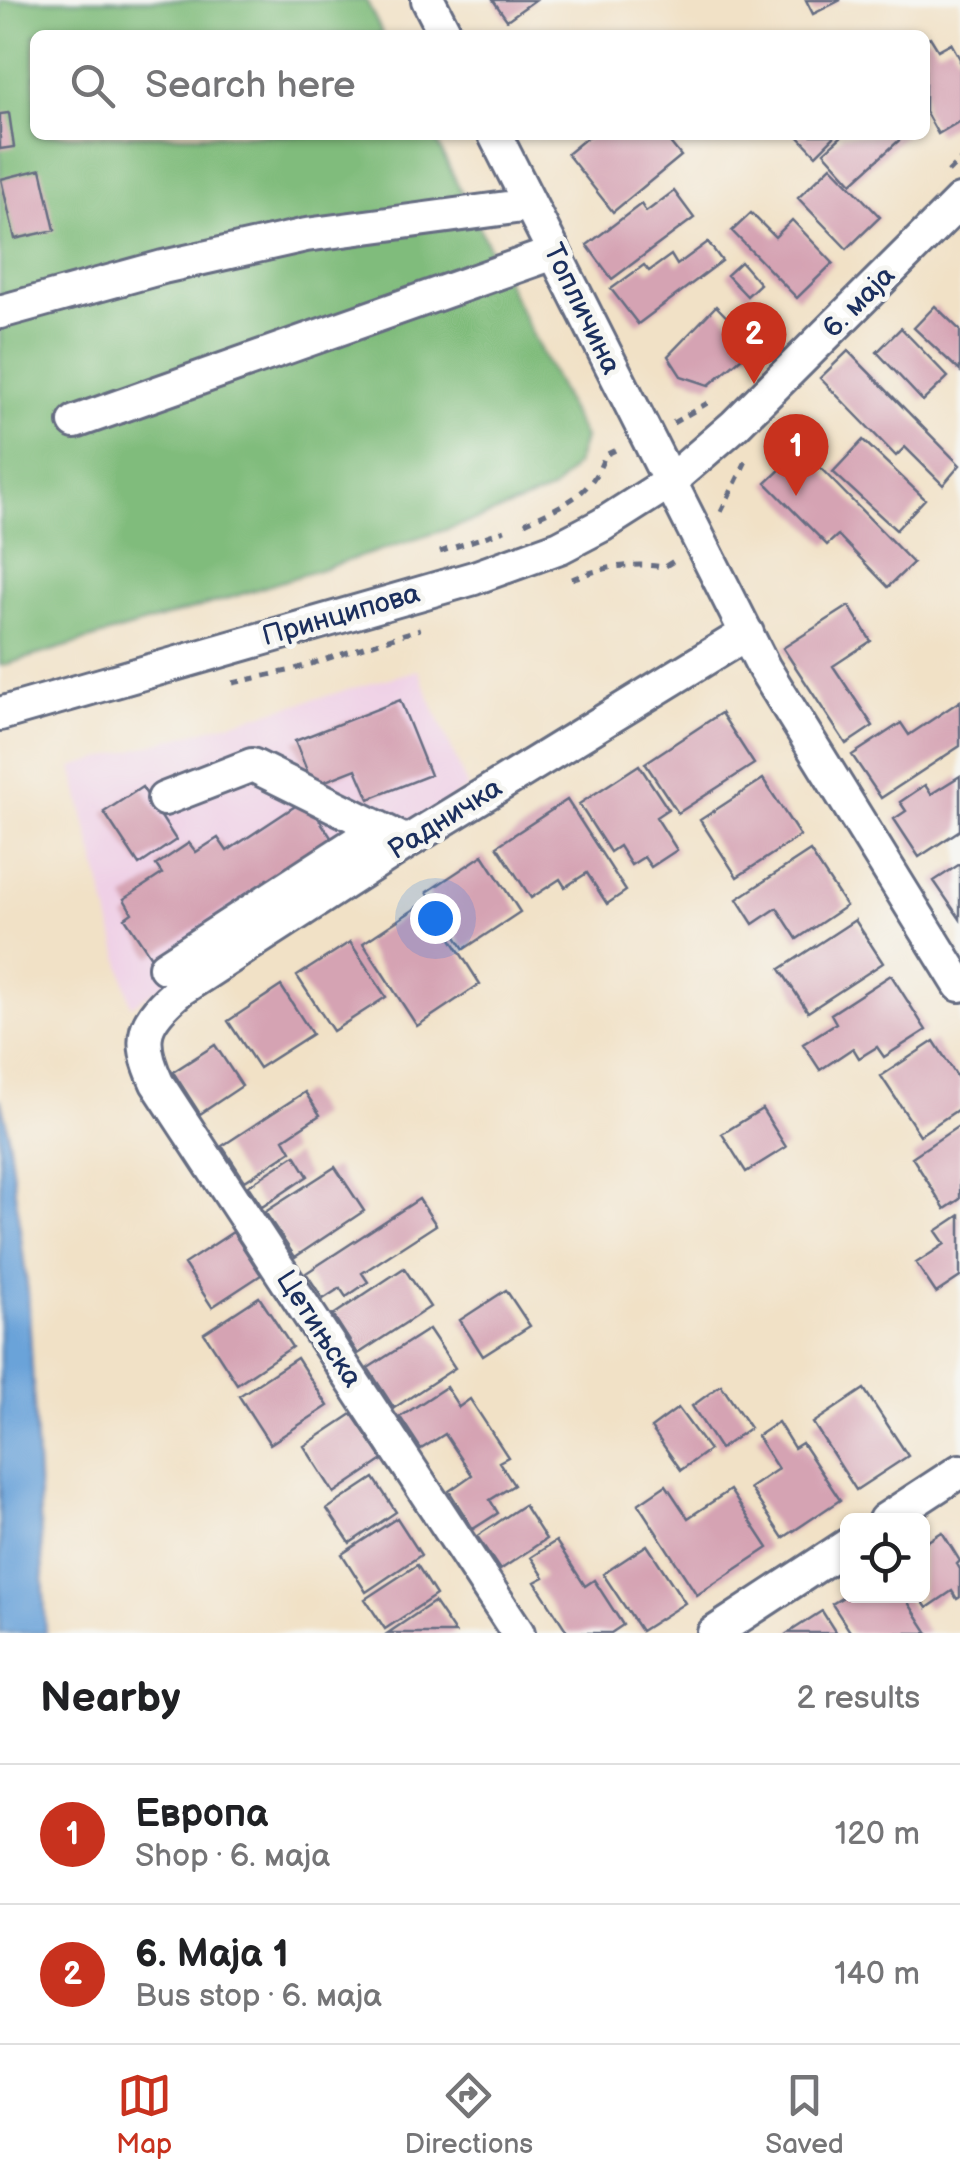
<!DOCTYPE html>
<meta charset="utf-8">
<style>
:root{--surface:#fff;--page:#f6f6f6;--text:#202124;--muted:#757577;--line:#e0e0e0;--accent:#c8321e}
body{margin:0;font-family:"Balsamiq Sans",sans-serif;background:var(--page);color:var(--text)}
.controls{position:absolute;right:30px;bottom:30px;display:grid;overflow:hidden;border-radius:15px;box-shadow:0 2px 8px #0004}
.controls button{width:90px;height:90px;display:grid;place-items:center;padding:0;border:0;border-bottom:2px solid var(--line);background:var(--surface);color:var(--text);font:50px sans-serif}
.you{position:absolute;left:435px;top:918px;width:35px;height:35px;margin:-25px;border:8px solid #fff;border-radius:50%;background:#1a73e8;box-shadow:0 0 0 15px #1a73e833}
.badge{display:grid;place-items:center;width:65px;height:65px;border-radius:50%;background:var(--accent);color:#fff;font-size:32px;font-weight:700}
.pin{position:absolute;translate:-50% -82px;filter:drop-shadow(0 2px 5px #0008)}
.pin::after{content:'';position:absolute;top:52px;width:35px;height:30px;background:inherit;clip-path:polygon(0 0,100% 0,50% 100%)}
.list{margin:0;padding:0;list-style:none}
h2{display:flex;justify-content:space-between;align-items:center;height:130px;margin:0;padding:0 40px;font-size:42px}
h2 small{font-size:32px;font-weight:400;color:var(--muted)}
.list li{display:grid;grid-template-columns:65px 1fr auto;gap:30px;align-items:center;box-sizing:border-box;height:140px;padding:0 40px;border-top:2px solid var(--line)}
.list b{display:block;font-size:38px;white-space:nowrap}
.list p{margin:0;font-size:32px;white-space:nowrap;color:var(--muted)}
.list em{font-size:32px;font-style:normal;color:var(--muted)}
.icon{flex:none;width:55px;height:55px;fill:none;stroke:currentColor;stroke-width:2;stroke-linecap:round;stroke-linejoin:round}
.map{position:relative;flex:none;width:960px;height:1633px;overflow:hidden}
.search{position:absolute;background:var(--surface);box-shadow:0 2px 8px #0004;left:30px;right:30px;top:30px;height:110px;display:flex;align-items:center;gap:25px;box-sizing:border-box;padding:0 35px;border-radius:15px;color:var(--muted);font-size:38px}
.sheet{height:410px;background:var(--surface)}
nav{display:flex;justify-content:space-around;align-items:center;box-sizing:border-box;height:140px;border-top:2px solid var(--line);background:var(--surface);font-size:28px;color:var(--muted)}
nav a{display:grid;justify-items:center;gap:5px}
nav .on{color:var(--accent)}
.map>svg:first-child{display:block}
.built{fill:#efd0e6}
.forest{fill:#80bc7b;stroke:#4e766c;stroke-width:2.5}
.water{fill:#6aa3d9;stroke:#42699c;stroke-width:2.5}
.building{fill:#d5a3b3}
.lines{fill:none;stroke-linecap:round;stroke-linejoin:round}
.minor-casing{stroke:#666d82;stroke-width:38}
.path{stroke:#666d82;stroke-width:5;stroke-dasharray:8 8;stroke-linecap:butt}
.minor{stroke:#fff;stroke-width:32}
.labels{text-anchor:middle;dominant-baseline:central;stroke-width:10;stroke-linejoin:round;paint-order:stroke}
.street-label{font-size:28px;fill:#1b2f5e;stroke:#f6f6f2}
</style>
<div class="map">
<svg width="960" height="1633" viewBox="0 0 960 1633">
<rect width="100%" height="100%" fill="#f6f6f2"/>
<filter id="ink" filterUnits="userSpaceOnUse"><feTurbulence type="fractalNoise" baseFrequency=".01" numOctaves="2"/><feDisplacementMap in="SourceGraphic" scale="20" xChannelSelector="R" yChannelSelector="G"/><feConvolveMatrix kernelMatrix="1 2 1 2 8 2 1 2 1" color-interpolation-filters="sRGB"/></filter>
<filter id="wash" filterUnits="userSpaceOnUse"><feTurbulence type="fractalNoise" baseFrequency=".0048" numOctaves="4" result="noise"/><feDisplacementMap in="SourceGraphic" scale="40" xChannelSelector="R" yChannelSelector="G"/><feGaussianBlur stdDeviation="2.25" result="paint"/><feColorMatrix in="noise" values="0 0 0 0 0 0 0 0 0 0 0 0 0 0 0 0 0 1.4 0 .05"/><feComposite in="paint" operator="in"/></filter>
<g filter="url(#wash)">
<rect width="100%" height="100%" fill="#f1e1c6"/>
<path class="built" d="M418,670L468,788L131,1006L72,767Z"/>
<path class="forest" d="M0,0H366L383,35H35V135H433L584,438L576,464L553,490L476,520L220,601L0,666Z"/>
<path class="water" d="M0,1098L6,1122L28,1293L46,1633H0Z"/>
<g id="blocks">
<path class="building" d="M493,0H535L507,20Z
M806,0H841L813,14Z
M930,37L938,50L951,43L960,59V121L938,134L925,111V39Z
M9,113L14,147L0,149V114Z
M590,135H664L681,156L613,212L567,154Z
M797,135H836L816,155Z
M843,135H905L852,183L824,152Z
M831,166L880,217L847,249L798,198Z
M41,169L55,230L15,239L1,179Z
M674,191L694,218L612,279L587,245L641,204L646,212Z
M751,213L775,237L792,220L833,263L797,298L732,231Z
M708,242L722,261L638,324L611,289L644,265L649,271L671,255L677,265Z
M741,262L760,284L747,296L727,275Z
M716,306L755,346L709,385L681,376L668,356Z
M935,306L960,330V371L914,328Z
M901,328L948,377L923,401L877,352Z
M848,351L960,465L943,485L905,447L896,456L820,378Z
M863,440L925,499L896,530L833,472Z
M802,449L913,563L888,587L838,535L827,545L766,483Z
M849,606L871,641L833,666L873,726L846,744L783,648Z
M400,700L430,775L369,799L356,769L313,786L295,741Z
M960,701V746L881,798L852,755L901,723L909,735Z
M721,713L754,764L678,813L645,763Z
M639,765L668,809L656,817L677,850L651,867L644,857L631,865L619,846L610,852L579,804Z
M960,776V830L919,857L894,819L906,811L900,802L925,785L931,794Z
M763,779L800,836L737,877L700,820Z
M142,787L176,840L139,865L104,812Z
M306,799L332,839L151,957L125,918L132,913L124,899L162,874L156,865L189,843L196,852L218,838L227,851Z
M567,800L626,891L607,904L587,873L565,887L560,879L531,898L497,846Z
M810,851L846,906L797,939L777,908L753,924L737,899Z
M483,855L520,912L464,949L427,892Z
M960,864V919L934,881Z
M427,901L480,984L417,1026L363,943Z
M855,920L883,963L808,1012L780,969Z
M350,942L386,997L333,1031L297,976Z
M891,975L926,1030L884,1057L877,1047L859,1058L853,1048L820,1070L803,1044L836,1023L831,1014Z
M281,986L312,1034L259,1068L228,1021Z
M934,1041L960,1081V1108L920,1135L881,1076Z
M215,1045L242,1086L200,1114L173,1072Z
M305,1092L320,1115L284,1139L291,1151L245,1181L222,1146Z
M762,1109L786,1147L746,1172L722,1134Z
M960,1125V1199L945,1209L912,1157Z
M295,1155L308,1176L262,1207L248,1186Z
M335,1167L364,1211L295,1257L265,1212Z
M419,1199L436,1225L362,1273L368,1282L346,1297L340,1288L323,1299L306,1273Z
M960,1215V1277L936,1293L916,1263L945,1244L936,1231Z
M233,1232L261,1275L212,1307L184,1264Z
M404,1268L430,1307L358,1354L333,1315Z
M506,1290L530,1326L483,1356L460,1320Z
M259,1297L292,1347L237,1384L204,1333Z
M429,1329L455,1368L394,1408L368,1368Z
M297,1358L328,1406L270,1444L239,1396Z
M721,1385L750,1428L720,1449L692,1406Z
M446,1387L459,1407L470,1399L508,1457L499,1462L514,1485L490,1500L498,1513L473,1529L449,1491L472,1475L445,1434L421,1449L400,1417Z
M864,1389L908,1456L856,1490L813,1423Z
M678,1408L709,1450L681,1470L651,1428Z
M352,1414L383,1460L334,1493L304,1446Z
M778,1422L794,1448L802,1443L840,1500L783,1538L750,1488L778,1469L757,1436Z
M374,1478L396,1512L350,1543L327,1509Z
M666,1485L688,1518L730,1490L768,1548L697,1595L638,1504Z
M524,1505L546,1539L500,1570L477,1536Z
M397,1518L421,1555L366,1592L342,1554Z
M942,1532L960,1561L957,1564L960,1569V1597L957,1599L952,1591L927,1608L919,1596H922V1545Z
M556,1541L585,1586L594,1580L623,1625L611,1633H568L535,1582L544,1577L531,1557Z
M647,1545L685,1603L641,1631L603,1574Z
M417,1565L436,1595L385,1629L365,1599Z
M845,1596H904L928,1633H851L832,1604Z
M434,1602L455,1633H388Z
M822,1611L836,1633H788Z"/>
</g>
</g>
<g filter="url(#ink)">
<use href="#blocks" fill-opacity="0" stroke="#666d82" stroke-width="2.5"/>
<g class="lines">
<defs>
<path id="minor" d="M428,0L446,35
M495,135L764,668L960,985
M0,312L163,267L306,235L530,205
M75,422L554,253
M0,714L474,578L560,547L602,525L668,483L735,425L960,201
M164,799L252,765L407,842
M165,967L379,828
M885,1520L960,1471
M518,1633L157,1083C136,1037 143,1021 181,989L407,842L747,633
M714,1633L848,1545"/>
</defs>
<use href="#minor" class="minor-casing"/>
<path class="path" d="M948,172L960,160
M673,423L711,401
M721,512L749,455
M525,523C563,504 590,498 605,455L618,449
M440,552L505,530
M572,579C604,567 631,562 664,567L677,559
M233,683L292,670L420,629"/>
<use href="#minor" class="minor"/>
</g>
</g>
<g class="labels">
<g class="street-label">
<text transform="translate(859 302) rotate(-45)">6. маја</text>
<text transform="translate(582 309) rotate(64)">Топличина</text>
<text transform="translate(341 615) rotate(-16)">Принципова</text>
<text transform="translate(445 819) rotate(-32)">Радничка</text>
<text transform="translate(319 1329) rotate(57)">Цетињска</text>
</g>
</g>
</svg>
<div class="controls">
<button><svg class="icon" aria-label="locate" viewBox="0 0 24 24"><circle cx="12" cy="12" r="6"/><path d="M12 2v4M12 18v4M2 12h4M18 12h4"/></svg></button>
</div>
<div class="you"></div>
<div class="pin badge" style="left:796px;top:496px">1</div>
<div class="pin badge" style="left:754px;top:384px">2</div>
<div class="search"><svg class="icon" aria-label="search" viewBox="0 0 24 24"><circle cx="10" cy="10" r="6"/><path d="M15 15l6 6"/></svg>Search here</div>
</div>
<section class="sheet">
<h2>Nearby<small>2 results</small></h2>
<ul class="list">
<li><span class="badge">1</span><div><b>Европа</b><p>Shop · 6. маја</p></div><em>120 m</em></li>
<li><span class="badge">2</span><div><b>6. Маја 1</b><p>Bus stop · 6. маја</p></div><em>140 m</em></li>
</ul>
</section>
<nav>
<a class="on"><svg class="icon" aria-label="map" viewBox="0 0 24 24"><path d="M3 6l6-2 6 2 6-2v14l-6 2-6-2-6 2zM9 4v14M15 6v14"/></svg>Map</a>
<a><svg class="icon" aria-label="directions" viewBox="0 0 24 24"><path d="M12 3l9 9-9 9-9-9zM9 14v-3h6M13 9l2 2-2 2"/></svg>Directions</a>
<a><svg class="icon" aria-label="saved" viewBox="0 0 24 24"><path d="M7 4h10v16l-5-4-5 4z"/></svg>Saved</a>
</nav>
